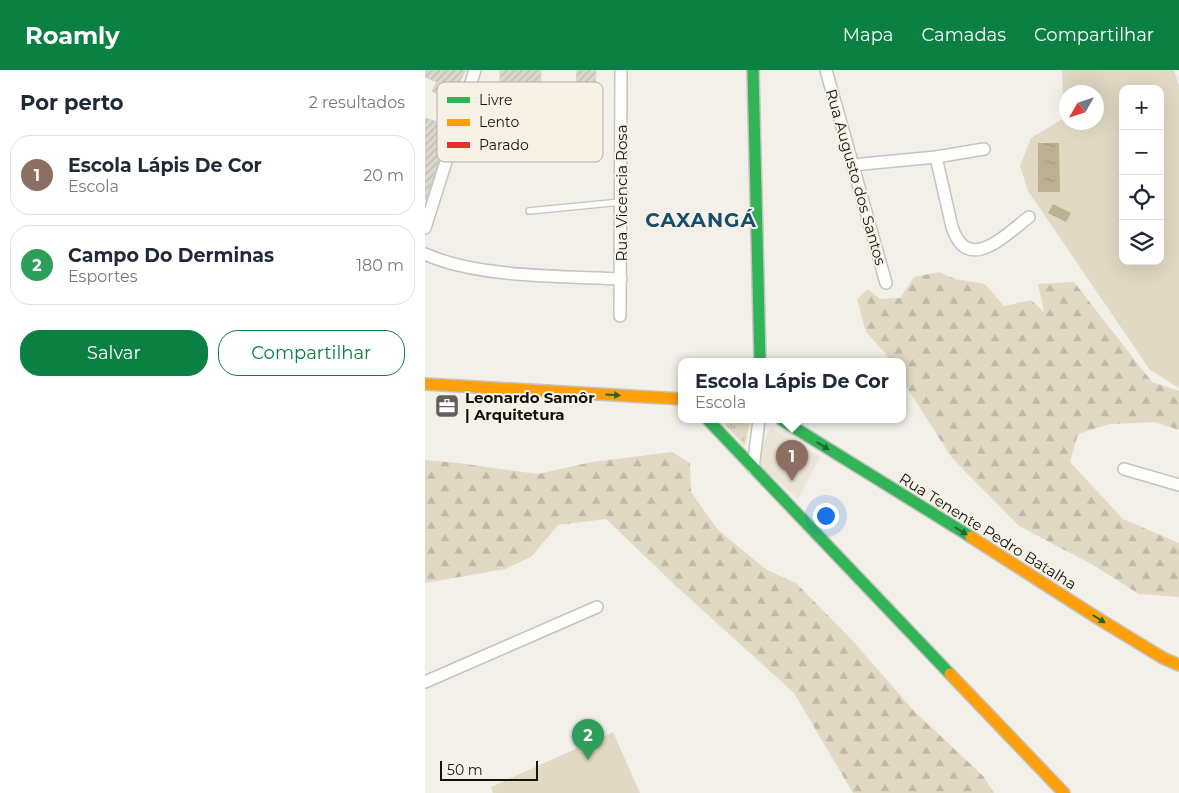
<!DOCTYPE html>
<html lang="pt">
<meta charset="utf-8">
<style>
:root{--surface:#fff;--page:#f6f6f7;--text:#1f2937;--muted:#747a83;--line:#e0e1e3;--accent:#0b8043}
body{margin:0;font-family:Montserrat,sans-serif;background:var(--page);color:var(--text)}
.controls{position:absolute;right:15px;top:15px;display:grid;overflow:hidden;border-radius:10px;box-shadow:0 5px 20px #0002}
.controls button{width:45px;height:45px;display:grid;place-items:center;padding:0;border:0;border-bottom:1px solid var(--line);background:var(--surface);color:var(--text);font:25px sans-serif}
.compass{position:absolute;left:634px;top:15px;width:45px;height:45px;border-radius:50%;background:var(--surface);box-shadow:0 5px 20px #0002;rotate:231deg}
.scale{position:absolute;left:15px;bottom:12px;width:98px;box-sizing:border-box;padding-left:5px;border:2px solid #14130e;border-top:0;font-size:14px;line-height:18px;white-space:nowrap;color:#14130e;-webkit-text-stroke:4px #f7f2e5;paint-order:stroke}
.you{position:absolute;left:400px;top:445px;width:18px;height:18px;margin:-12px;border:4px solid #fff;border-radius:50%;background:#1a73e8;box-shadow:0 0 0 8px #1a73e833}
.badge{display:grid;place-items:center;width:32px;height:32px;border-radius:50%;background:var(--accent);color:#fff;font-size:16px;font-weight:700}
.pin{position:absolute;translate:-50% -41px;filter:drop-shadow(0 1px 2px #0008)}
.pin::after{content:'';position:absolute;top:26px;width:18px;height:15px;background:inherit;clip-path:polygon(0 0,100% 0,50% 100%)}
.popup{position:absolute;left:253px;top:288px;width:228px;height:65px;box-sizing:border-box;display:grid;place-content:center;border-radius:10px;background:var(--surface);filter:drop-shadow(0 1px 4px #0005);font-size:16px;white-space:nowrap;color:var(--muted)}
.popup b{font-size:19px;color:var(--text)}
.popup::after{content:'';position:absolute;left:50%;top:100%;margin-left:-10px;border:10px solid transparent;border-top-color:var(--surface)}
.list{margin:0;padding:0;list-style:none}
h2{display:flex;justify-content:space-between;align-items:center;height:65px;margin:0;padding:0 20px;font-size:21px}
h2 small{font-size:16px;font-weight:400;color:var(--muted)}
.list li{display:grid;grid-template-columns:32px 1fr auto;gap:15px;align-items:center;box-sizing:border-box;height:80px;margin:0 10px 10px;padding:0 10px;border:1px solid var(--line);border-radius:20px}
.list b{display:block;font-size:19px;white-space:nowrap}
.list p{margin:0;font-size:16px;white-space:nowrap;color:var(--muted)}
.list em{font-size:16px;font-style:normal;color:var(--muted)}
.actions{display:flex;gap:10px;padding:15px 20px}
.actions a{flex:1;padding:11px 0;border:1px solid var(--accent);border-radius:20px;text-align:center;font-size:18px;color:var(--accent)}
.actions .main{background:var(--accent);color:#fff}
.icon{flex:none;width:28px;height:28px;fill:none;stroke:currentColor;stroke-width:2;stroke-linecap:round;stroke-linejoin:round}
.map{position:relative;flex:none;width:754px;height:723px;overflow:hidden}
header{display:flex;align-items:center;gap:30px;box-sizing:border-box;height:70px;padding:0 25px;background:var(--accent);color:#fff}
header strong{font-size:24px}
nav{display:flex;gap:28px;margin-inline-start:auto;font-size:18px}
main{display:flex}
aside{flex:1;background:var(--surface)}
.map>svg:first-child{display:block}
.built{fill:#eae4d7}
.grass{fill:url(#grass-tufts)}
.forest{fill:url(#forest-firs)}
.pitch{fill:#e1d9c4;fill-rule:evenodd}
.water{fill:url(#water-ripples)}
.building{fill:url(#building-hatch);stroke:#d5d3ce}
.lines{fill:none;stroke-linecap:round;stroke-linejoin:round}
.lane-casing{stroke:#c5c3be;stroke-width:8}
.street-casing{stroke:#c5c3be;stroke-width:14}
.fast-casing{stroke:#c5c3be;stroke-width:14}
.slow-casing{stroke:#c5c3be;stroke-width:14}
.lane{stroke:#fdfdfc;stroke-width:5.5}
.street{stroke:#fdfdfc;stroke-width:11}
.fast{stroke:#30b455;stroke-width:11}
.slow{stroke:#ff9f0a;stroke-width:11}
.oneway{fill:#226432}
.labels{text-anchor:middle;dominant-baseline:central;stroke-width:4;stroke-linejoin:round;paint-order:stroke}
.street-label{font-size:15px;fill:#14130e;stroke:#f7f2e5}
.poi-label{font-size:15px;font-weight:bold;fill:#14130e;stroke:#f7f2e5;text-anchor:start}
.district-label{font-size:20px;font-weight:bold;letter-spacing:1px;fill:#154e6f;stroke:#f7f2e5}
.key{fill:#f7f2e5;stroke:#b3afa4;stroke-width:1}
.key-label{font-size:14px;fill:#14130e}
</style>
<header>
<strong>Roamly</strong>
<nav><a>Mapa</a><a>Camadas</a><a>Compartilhar</a></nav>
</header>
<main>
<aside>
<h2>Por perto<small>2 resultados</small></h2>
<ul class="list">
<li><span class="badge" style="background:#8d6e63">1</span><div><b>Escola Lápis De Cor</b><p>Escola</p></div><em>20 m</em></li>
<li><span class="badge" style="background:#2e9e5b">2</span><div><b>Campo Do Derminas</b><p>Esportes</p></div><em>180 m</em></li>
</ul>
<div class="actions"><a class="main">Salvar</a><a>Compartilhar</a></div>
</aside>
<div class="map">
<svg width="754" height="723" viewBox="0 0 754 723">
<defs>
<pattern id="grass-tufts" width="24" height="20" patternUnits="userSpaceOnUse" patternTransform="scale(1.25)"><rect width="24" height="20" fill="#e1d9c4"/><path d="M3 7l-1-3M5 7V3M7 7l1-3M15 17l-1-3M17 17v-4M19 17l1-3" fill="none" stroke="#c0b9a7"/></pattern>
<pattern id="forest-firs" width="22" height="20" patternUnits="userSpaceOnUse" patternTransform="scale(1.25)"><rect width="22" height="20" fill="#e1d9c4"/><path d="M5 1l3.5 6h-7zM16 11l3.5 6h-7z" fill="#c0b9a7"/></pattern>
<pattern id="water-ripples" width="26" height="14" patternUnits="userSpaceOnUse" patternTransform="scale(1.25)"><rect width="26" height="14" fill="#bdb192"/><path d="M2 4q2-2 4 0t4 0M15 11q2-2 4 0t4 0" fill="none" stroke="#a2977d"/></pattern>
<pattern id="building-hatch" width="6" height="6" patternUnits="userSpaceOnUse" patternTransform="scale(1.25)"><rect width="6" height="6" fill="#ddd8cc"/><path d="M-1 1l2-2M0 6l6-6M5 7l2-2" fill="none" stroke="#bdb8ae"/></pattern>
</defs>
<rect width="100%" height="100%" fill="#f3f0e9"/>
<path class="built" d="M345,358L395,387L373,429L331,392Z"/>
<path class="grass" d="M296,350H325L320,374L319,375Z"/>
<path class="forest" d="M514,202L530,209L560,214L579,236L606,230L619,242L613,214L649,212L727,312L754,321V360L730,352L685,354L653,364L645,392L698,449L754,473V527L714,524L668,495L594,456L527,388L477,310V292H466L460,283L441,262L432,229L443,219L455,229L475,228L489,207Z
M247,382L265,393L266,422L293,460L342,500L371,513L426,569L489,641L558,706L569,723H428L369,623L252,517L181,449L133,455L106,487L80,499L0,513V390L33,393L113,404L167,392Z"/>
<path class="pitch" d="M637,0H749L754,16V318L725,300L603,121L595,96L606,68L639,48ZM698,19H735V191H698ZM642,22H672V52H642Z
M188,662L215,723H68L66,717Z"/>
<path class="water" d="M613,73H634L635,122H613Z
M628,134L646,143L641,152L623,143Z"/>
<path class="building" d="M0,0H41L24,31L7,21L12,12L0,7Z
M75,0H116L115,26L75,22Z
M152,0H171L169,39L149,41Z
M0,48L25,56L1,130H0Z"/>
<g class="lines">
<defs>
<path id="lane" d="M104,141L196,132"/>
<path id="street" d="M401,0L461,213
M511,87L527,157C543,205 580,165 604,147
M427,95L511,87L559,79
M0,158L50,0
M0,184C53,208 138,206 196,209
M195,246L196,0
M328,398L334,350
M699,399L754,415
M0,612L172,537"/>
<path id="fast" d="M328,0L335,292
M283,350L525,604
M357,350L546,467"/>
<path id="slow" d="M0,314L257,329
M546,467L674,549L738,588L754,595
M525,604L639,723"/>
</defs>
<use href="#lane" class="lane-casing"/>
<use href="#street" class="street-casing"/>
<use href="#fast" class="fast-casing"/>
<use href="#slow" class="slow-casing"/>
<use href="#lane" class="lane"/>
<use href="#street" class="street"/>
<use href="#fast" class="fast"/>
<use href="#slow" class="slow"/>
</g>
<defs><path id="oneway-solid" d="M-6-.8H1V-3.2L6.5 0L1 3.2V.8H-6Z" transform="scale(1.25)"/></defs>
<g class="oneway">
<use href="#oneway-solid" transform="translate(188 325) rotate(3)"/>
<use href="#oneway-solid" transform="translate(398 376) rotate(32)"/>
<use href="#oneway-solid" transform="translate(536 461) rotate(32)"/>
<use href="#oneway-solid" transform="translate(674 549) rotate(32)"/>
</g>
<defs>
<symbol id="office-square" viewBox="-11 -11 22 22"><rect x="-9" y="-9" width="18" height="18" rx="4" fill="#62605b" stroke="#f7f2e5"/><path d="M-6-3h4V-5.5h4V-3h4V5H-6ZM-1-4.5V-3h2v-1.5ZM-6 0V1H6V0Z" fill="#fff"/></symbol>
</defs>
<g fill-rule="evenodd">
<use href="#office-square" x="8" y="322" width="28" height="28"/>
</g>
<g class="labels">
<g class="street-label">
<text transform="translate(431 107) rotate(74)">Rua Augusto dos Santos</text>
<text transform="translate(196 123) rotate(-90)">Rua Vicencia Rosa</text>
<text transform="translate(563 461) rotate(32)">Rua Tenente Pedro Batalha</text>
</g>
<g class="poi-label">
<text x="40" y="327">Leonardo Samôr<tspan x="40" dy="17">| Arquitetura</tspan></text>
</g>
<g class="district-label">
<text x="276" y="150">CAXANGÁ</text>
</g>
</g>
<rect x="12" y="12" width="166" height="80" rx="8" class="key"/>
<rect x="22" y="27" width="23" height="6" fill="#30b455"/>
<rect x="22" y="49" width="23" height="7" fill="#ff9f0a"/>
<rect x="22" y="72" width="23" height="6" fill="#e5322d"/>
<g class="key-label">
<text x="54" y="35">Livre</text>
<text x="54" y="57">Lento</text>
<text x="54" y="80">Parado</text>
</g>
</svg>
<div class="controls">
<button>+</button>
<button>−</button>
<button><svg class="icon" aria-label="locate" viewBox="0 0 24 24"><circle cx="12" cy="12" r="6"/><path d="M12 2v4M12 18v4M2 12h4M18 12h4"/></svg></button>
<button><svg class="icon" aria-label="layers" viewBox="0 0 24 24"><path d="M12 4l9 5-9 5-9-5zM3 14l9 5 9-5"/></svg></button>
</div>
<svg class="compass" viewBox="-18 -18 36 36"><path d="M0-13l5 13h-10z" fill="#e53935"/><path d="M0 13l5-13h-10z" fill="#747a83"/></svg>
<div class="scale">50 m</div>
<div class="you"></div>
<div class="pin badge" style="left:367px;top:411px;background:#8d6e63">1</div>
<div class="popup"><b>Escola Lápis De Cor</b>Escola</div>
<div class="pin badge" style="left:163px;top:690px;background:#2e9e5b">2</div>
</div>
</main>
